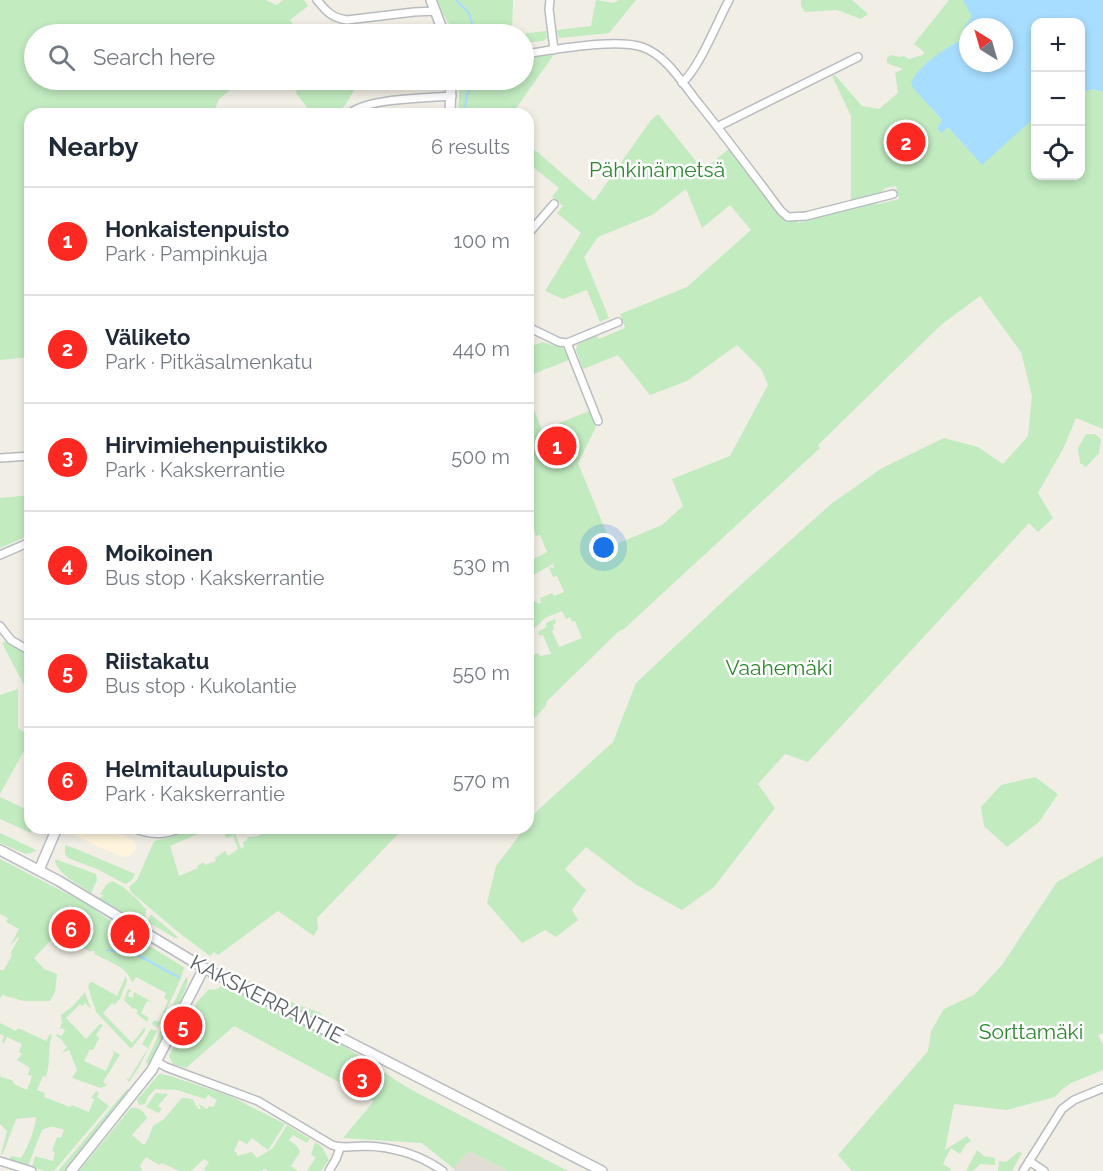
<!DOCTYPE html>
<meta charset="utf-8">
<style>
:root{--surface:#fff;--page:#f6f6f7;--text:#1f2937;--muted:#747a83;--line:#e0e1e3;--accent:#fb2921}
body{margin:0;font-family:Raleway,sans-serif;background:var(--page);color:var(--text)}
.controls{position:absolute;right:18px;top:18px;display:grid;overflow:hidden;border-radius:12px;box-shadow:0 3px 9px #0003}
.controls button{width:54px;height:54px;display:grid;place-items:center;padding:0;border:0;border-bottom:2px solid var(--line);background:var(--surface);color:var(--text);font:30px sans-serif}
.compass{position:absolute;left:959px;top:18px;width:54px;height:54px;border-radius:50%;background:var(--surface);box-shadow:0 3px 9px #0003;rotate:323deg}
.you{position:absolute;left:604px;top:548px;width:21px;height:21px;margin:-15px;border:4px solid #fff;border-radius:50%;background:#1a73e8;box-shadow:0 0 0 9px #1a73e833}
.badge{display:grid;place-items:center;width:39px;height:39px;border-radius:50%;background:var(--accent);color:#fff;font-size:20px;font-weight:700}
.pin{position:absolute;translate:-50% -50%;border:3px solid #fff;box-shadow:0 2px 6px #0006}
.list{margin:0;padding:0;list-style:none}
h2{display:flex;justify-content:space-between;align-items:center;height:78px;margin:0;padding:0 24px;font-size:26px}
h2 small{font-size:20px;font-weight:400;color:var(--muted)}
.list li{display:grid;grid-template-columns:39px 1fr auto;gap:18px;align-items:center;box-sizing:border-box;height:108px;padding:0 24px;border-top:2px solid var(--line)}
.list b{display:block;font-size:22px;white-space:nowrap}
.list p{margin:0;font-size:20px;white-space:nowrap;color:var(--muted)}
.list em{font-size:20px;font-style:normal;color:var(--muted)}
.icon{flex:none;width:33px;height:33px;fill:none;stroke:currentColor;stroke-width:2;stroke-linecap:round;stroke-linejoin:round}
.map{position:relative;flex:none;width:1103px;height:1171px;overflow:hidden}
.search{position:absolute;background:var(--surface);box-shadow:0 3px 9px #0003;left:24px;top:24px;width:510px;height:66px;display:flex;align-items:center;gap:15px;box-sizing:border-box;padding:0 21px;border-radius:33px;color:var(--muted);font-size:22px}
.panel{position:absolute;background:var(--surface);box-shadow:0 3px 9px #0003;left:24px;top:108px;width:510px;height:726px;border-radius:18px}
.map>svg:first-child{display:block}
.commercial{fill:#fff5dc}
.education{fill:#e1ddd4}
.green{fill:#c2ebc0}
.water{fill:#a7ddff;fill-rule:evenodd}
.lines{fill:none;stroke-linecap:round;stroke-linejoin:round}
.stream{stroke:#a7ddff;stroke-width:2}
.street-casing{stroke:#b8bcc0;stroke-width:10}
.secondary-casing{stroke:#b9bdc3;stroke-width:12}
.street{stroke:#fff;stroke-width:7}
.secondary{stroke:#fff;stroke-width:9}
.labels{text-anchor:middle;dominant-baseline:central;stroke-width:5;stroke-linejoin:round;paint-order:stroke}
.park-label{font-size:21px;fill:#2c872d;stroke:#fff}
.street-label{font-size:21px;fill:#5d6267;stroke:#fff}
</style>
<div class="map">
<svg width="1103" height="1171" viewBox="0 0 1103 1171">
<rect width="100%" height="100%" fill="#f1eee5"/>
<path class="commercial" d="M67,828H109L133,840L136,846L135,851L129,856L123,857L78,837Z"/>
<path class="education" d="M469,1151L507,1171H455L453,1168Z"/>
<path class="green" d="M0,0H265L277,5L283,0H304L308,6L290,20L300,34H34V80H242L219,99L213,114H30V357L0,360Z
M435,0H513L512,34H455Z
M596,0L613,3L619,0H636L609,33L559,38L557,30L591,26Z
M801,0H852L868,14L861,19L837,10L805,12L801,6Z
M949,0H970L976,18L968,27V46L930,107L982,164L1035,117L1036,176H1080L1081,93L1093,89L1103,92V429L1076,418L1064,447L1038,493L1053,518L1038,532L1029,523L808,762L785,754L758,784L775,808L714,887L682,910L635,884L586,847L565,869L586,890L572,910L578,920L556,937L545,930L522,943L487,903L496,866L525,828H528V824L538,810L613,742L636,683L735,590L831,504L882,468L944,438L978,447L1003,464L1028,436L1032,396L1021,352L980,296L942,324L818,445L820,448L624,629L619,631L547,701L545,707L528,725V702L531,700L528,694V657L538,653L540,656L551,654L543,635L539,636L538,632L546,627V623L555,619L556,623L553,625L554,629L552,631L559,647L582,638L575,621L572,622L570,617L566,619L562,611L545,618L536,627L528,631V609L531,607L530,604L536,601L538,604L541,603L540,598L552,593L554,596L564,592L557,576L553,577L549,567L554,568L553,564L528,578V562L547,552L540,535L536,536L533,527L528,528V395L542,430L589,411L596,427L578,463L612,546L662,525L683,506L672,479L730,456L768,385L761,369L737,345L687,381L650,395L618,355L583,369L576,350L578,341L596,334L599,339L625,328L620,314L687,287L751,230L730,205L702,228L686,189L652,215L598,237L584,257L609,318L600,322L587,290L563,299L545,291L581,233L557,213L563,206L552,197L559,188L533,167L528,173V144L594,201L651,120L658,114L703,170L730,148L765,193L775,210L786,220L797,221L798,223L873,203L879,204L899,199L896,186L885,188L882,192L851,200V116L832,76L835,75L862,106L879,109L898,93L895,73L903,69C897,66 892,66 887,63V58L891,55L899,57L904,56L909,59L923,55L924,52L914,44Z
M546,31L547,38L543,41L524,43V34H520Z
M555,53L512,114H458L460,80H524V57Z
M295,80H360C343,108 347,114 312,114L296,93L298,84Z
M542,342L563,348L569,360L528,376V343L535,345Z
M1086,434H1095L1101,439L1099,453L1086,467L1080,463L1078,448Z
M30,495V535L0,548V498Z
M7,641L30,655V685L25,687L2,643Z
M18,689V728L30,737V740L0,794V695Z
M1035,777L1058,794L1039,822L1007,847L984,826L981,807L1001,785Z
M0,797L30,811V828H33L31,833L0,819Z
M191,828H212L170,846L179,876L198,868L197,866L203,862L205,865L216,861L215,858L225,851L228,856L238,849L233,836L226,838L222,828H230L235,839L232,828H238L234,830L241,849L244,847L243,842L246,841L248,837L258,836L270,828H404L317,918L318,928L314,936L278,911L218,955L214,952L210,956L178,932L131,892L129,887L137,880L154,841L174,836Z
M0,833L32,848L37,851L26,854L0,843Z
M65,845L74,848L135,874L132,880L125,884L97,869L68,858L65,854Z
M1103,856V1033L1098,1035L1103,1045V1070L1071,1083L1061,1090L1055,1097L1007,1110L954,1104L945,1150L967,1136L971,1141L966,1144L960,1154L951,1148L943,1164L951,1169L950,1171H852L838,1155L928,1051L931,1031L944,1009L974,995L1002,965L1057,882Z
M0,859L87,904L116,925L185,968L183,970L181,978L158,1028L152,1024L154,1020L159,1022L168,1001L164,998L166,993L136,977L132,983C129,967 107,961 94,954L95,952L92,950L91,952L76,944L77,942L75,944L58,935H56L34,958L44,969L57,974L55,992L50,1001H24L2,995L0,999V970H4L12,955L11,952L19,938L18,937L10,946L19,929L6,922L8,918L0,914Z
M55,859L96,874L97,880L91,893C80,885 55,873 55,859Z
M112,881C125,886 137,899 146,909L145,919L140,916L135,919L98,898L104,896L100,894L107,884Z
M151,914L153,916L179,938H175L148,922Z
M232,972L291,1002L321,1013L322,1016L319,1019C286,1004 260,993 229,973Z
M126,976L127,981L120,999L114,1005L112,1003L103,1013L132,1043L145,1027V1031L131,1049L96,1012L88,987L90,982H92L117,996Z
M186,977L188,980L183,995L149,1065L146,1062Z
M223,983L330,1037L408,1088L568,1171H507L469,1151L453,1168L422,1143L343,1138L374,1101L234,1026L186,1068L173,1064L169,1056L197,1002L209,989C216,991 219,989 223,983Z
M128,989L132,991L129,992L128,996L133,998L134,992L152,1002L147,1001L141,1013L149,1018L147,1022L136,1013L138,1011L135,1008L133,1009L124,1000Z
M85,992L91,1009L85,1003L82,1006L80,1004L66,1018L86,1039L100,1024L103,1025L96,1035L99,1038L93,1050L90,1049L84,1061L106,1071L114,1053L112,1050L120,1055L103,1082L107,1085L101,1088L72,1078L77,1070L69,1050L62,1053L67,1047L61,1039L56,1036L59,1032L58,1035L62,1036L65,1030L61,1028L59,1030L62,1023L61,1015L73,1006Z
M0,1023L16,1031L18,1028L46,1041L50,1034L52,1035C47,1049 51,1063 46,1077L43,1076L37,1090L45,1093L44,1097L70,1107L72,1105L89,1112L94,1099L91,1098L96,1091L99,1093L97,1097L109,1106L54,1171H45L32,1167L35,1156L53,1161L55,1152L52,1151L57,1137L61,1138L64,1130C57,1127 49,1125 42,1130L28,1166L9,1160L11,1156L21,1158C27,1150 36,1126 36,1117L16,1119L3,1154H1L7,1131L0,1124V1075L1,1077L12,1080L14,1084L27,1090L32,1076L28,1075L30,1068L17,1060L22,1054L19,1052L22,1044L7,1037L4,1043L2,1042L4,1036L0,1034Z
M151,1029L157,1031L139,1067L129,1082L126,1078L129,1079L148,1048L142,1044Z
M159,1074L167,1075L230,1096L285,1124L268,1150L252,1138L247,1144L239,1140L234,1151L237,1153V1156L252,1152L257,1158L273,1148L287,1125L310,1139L307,1143L293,1135L289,1140L297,1146L300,1152L291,1166L298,1171H268L264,1169L262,1171H206L204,1169L209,1162L204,1159L191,1171H179L162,1163L159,1165L146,1157L140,1165L142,1171H79L131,1108C139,1107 144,1111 147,1118L132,1135L144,1145L148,1139L153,1126L164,1119L182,1098H187L193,1100L198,1109H201L199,1104L207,1109L209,1106L213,1107L217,1100L208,1095L205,1099L177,1090L155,1089L148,1097L145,1104L139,1105L137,1100Z
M127,1089L131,1091L65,1171H58Z
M156,1093L168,1094L158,1106L162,1109L159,1113L146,1107Z
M315,1142L322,1147L329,1160L321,1171H307L316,1157L311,1155Z
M977,1150L984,1156L995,1158V1165L980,1164L973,1171H966Z
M1018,1152L1022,1153L1012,1171H998L999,1161L1006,1162Z"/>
<path class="water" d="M963,0H1103V92L1093,89L1081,93L1080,22H1036L1035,117L982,165L948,127L942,133L937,129L942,120L913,88L911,82C923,61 945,49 965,38L967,34L964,27L972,17ZM968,27H1004V63H968Z"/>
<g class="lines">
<path class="stream" d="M456,0L469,13L475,34
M464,114L467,95L474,80
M107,950L136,954L178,977"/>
<defs>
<path id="street" d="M317,0C326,11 332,18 347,20L414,12L436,11
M550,0L549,9L554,50
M524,54C554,50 615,38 642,47C667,55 684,86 700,105C728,140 754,175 781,211L788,217L806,216L893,194
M682,83C700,67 717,22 729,0
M349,114C366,98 428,98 452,96
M717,127L858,57
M528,234L554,204
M528,327L559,342L567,343L618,322
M567,343L598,421
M0,458L30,456
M0,555L30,542
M0,626L11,640L30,651
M133,828C150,835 163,836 181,828
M157,1062L166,1067L258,1101L332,1145C343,1149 354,1146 366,1146C395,1147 419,1154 443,1171
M0,1161L32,1171
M1029,1161L1044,1171
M329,1171L336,1159L340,1148
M1023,1171L1062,1109L1074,1100L1103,1088"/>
<path id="secondary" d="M431,0L444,34
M450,114L451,80
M0,850L59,881L204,968L602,1171
M39,870L57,828
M71,1171L152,1070L204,968"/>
</defs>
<use href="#street" class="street-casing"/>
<use href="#secondary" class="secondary-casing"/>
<use href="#street" class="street"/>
<use href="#secondary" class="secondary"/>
</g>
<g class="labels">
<g class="park-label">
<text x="657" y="169">Pähkinämetsä</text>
<text x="779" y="667">Vaahemäki</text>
<text x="1031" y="1031">Sorttamäki</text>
</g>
<g class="street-label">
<text transform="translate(267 999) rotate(27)">KAKSKERRANTIE</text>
</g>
</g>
</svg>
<div class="controls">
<button>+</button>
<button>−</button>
<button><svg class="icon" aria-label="locate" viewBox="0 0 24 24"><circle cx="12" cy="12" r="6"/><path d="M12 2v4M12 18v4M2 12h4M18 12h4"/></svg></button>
</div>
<svg class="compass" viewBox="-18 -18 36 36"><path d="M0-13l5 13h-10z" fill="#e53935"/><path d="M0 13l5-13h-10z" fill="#747a83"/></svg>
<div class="you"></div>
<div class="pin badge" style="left:557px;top:446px">1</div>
<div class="pin badge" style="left:906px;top:142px">2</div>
<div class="pin badge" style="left:362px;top:1078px">3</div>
<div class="pin badge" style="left:130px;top:934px">4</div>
<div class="pin badge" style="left:183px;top:1026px">5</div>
<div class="pin badge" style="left:71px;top:929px">6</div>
<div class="search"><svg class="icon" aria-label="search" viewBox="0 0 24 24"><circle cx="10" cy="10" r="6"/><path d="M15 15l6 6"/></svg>Search here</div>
<section class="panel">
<h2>Nearby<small>6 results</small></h2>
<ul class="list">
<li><span class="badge">1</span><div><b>Honkaistenpuisto</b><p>Park · Pampinkuja</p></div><em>100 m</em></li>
<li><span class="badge">2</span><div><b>Väliketo</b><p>Park · Pitkäsalmenkatu</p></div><em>440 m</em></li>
<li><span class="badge">3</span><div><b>Hirvimiehenpuistikko</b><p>Park · Kakskerrantie</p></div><em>500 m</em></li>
<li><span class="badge">4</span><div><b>Moikoinen</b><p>Bus stop · Kakskerrantie</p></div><em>530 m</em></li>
<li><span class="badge">5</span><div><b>Riistakatu</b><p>Bus stop · Kukolantie</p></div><em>550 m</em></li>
<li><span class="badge">6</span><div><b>Helmitaulupuisto</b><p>Park · Kakskerrantie</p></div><em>570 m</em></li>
</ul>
</section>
</div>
